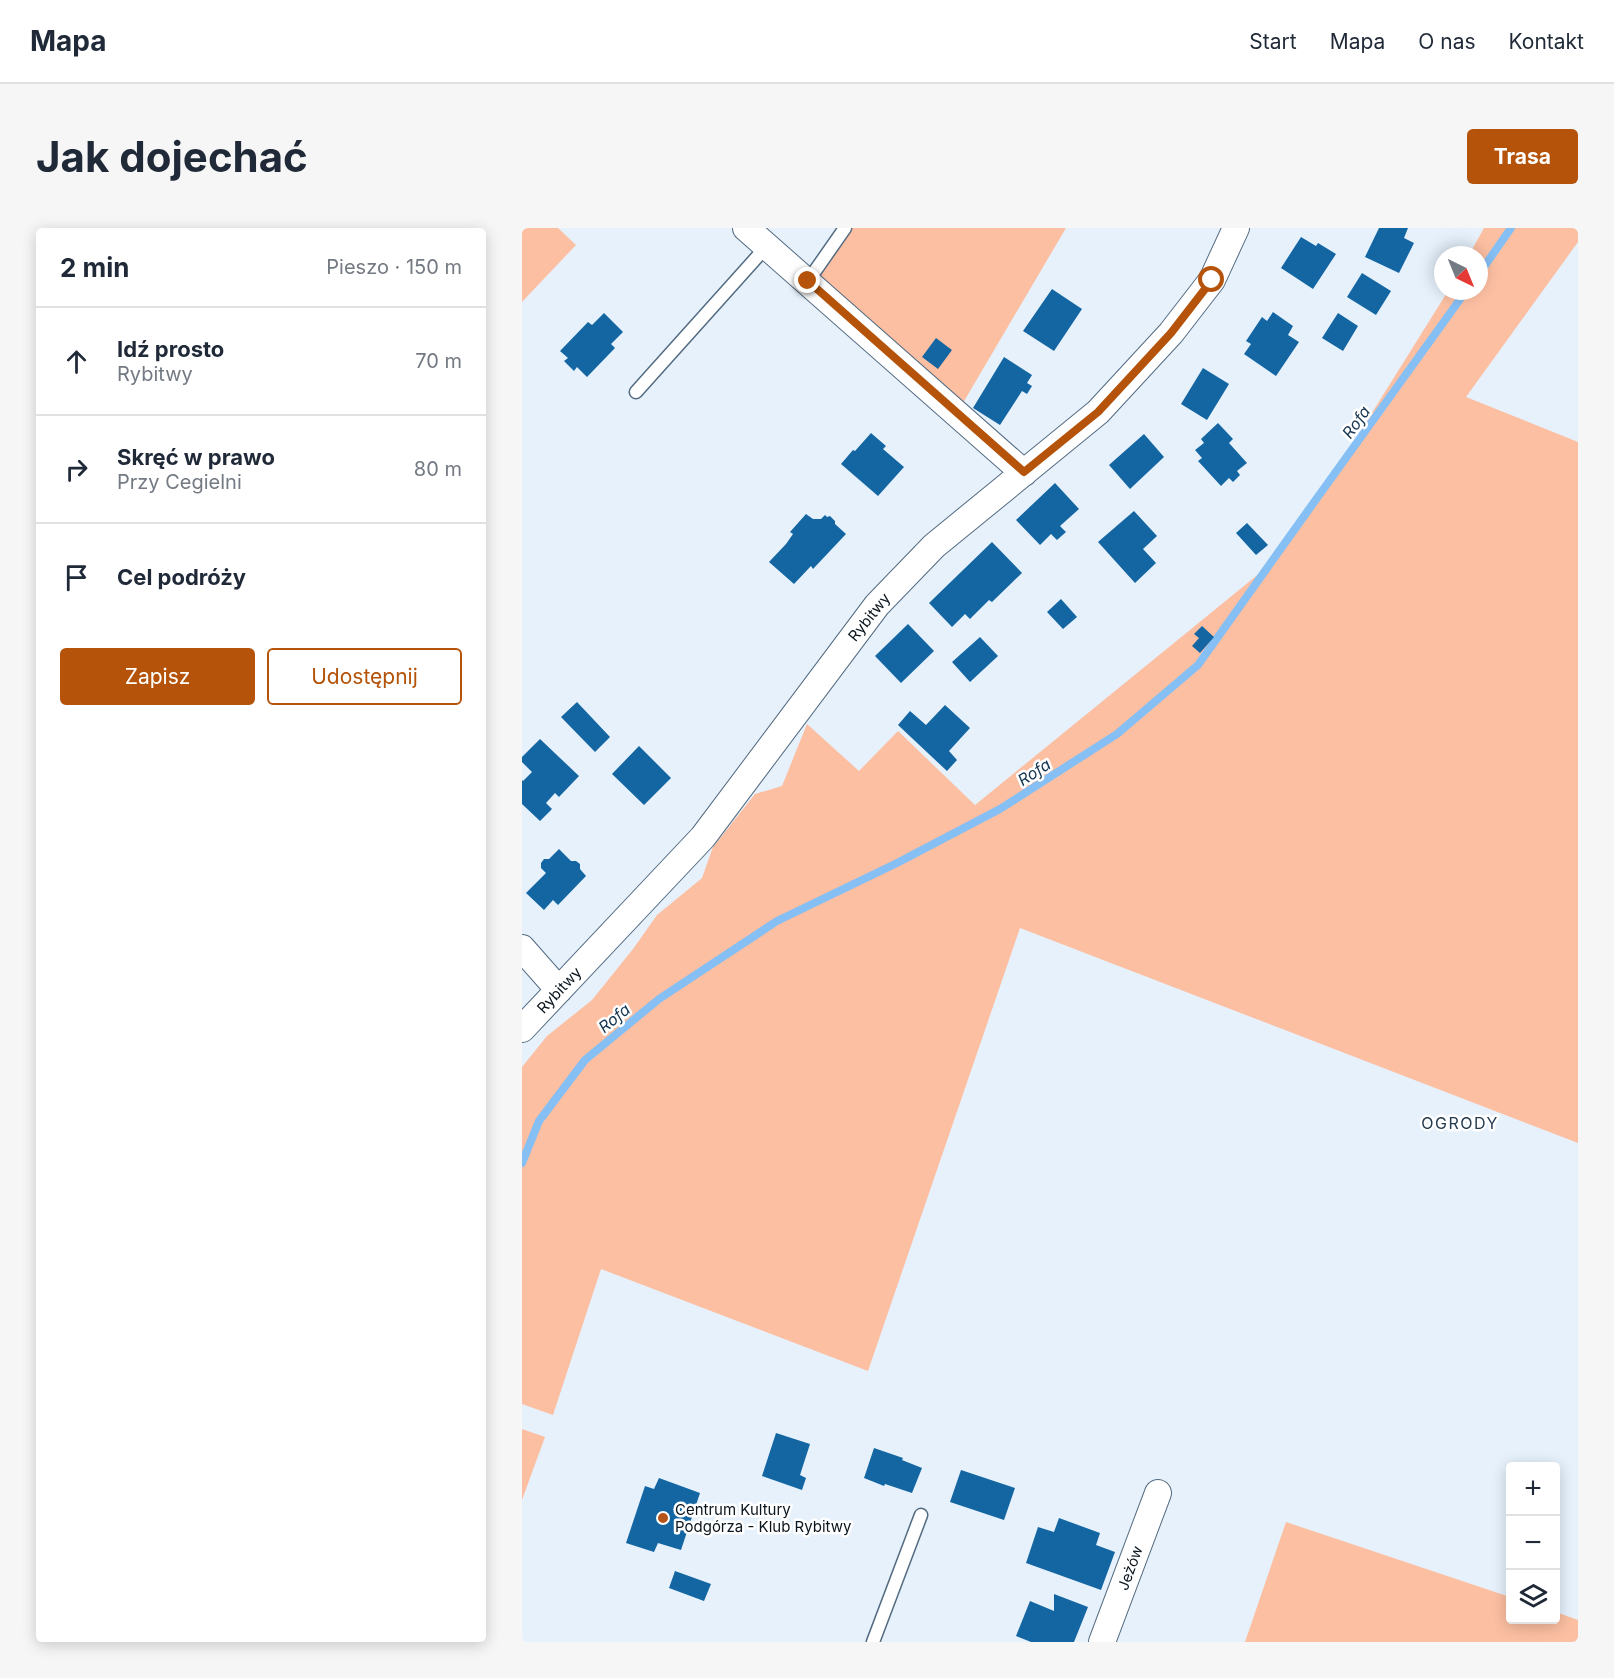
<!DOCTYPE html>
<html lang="pl">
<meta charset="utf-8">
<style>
:root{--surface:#fff;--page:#f6f6f7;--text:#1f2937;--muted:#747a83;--line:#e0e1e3;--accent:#b45309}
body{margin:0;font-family:Inter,sans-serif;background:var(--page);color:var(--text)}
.controls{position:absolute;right:18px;bottom:18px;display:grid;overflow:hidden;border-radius:6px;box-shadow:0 3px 15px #0003}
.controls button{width:54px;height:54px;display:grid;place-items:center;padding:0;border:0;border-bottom:2px solid var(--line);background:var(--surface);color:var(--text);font:30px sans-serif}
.compass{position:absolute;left:912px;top:18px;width:54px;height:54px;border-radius:50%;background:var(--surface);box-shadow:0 3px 15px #0003;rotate:137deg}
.stop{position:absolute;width:18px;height:18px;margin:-14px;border:4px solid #b45309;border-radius:50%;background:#fff}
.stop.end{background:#b45309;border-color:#fff;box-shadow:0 2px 6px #0008}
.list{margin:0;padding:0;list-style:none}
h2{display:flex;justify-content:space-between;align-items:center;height:78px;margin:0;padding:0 24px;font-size:26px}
h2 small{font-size:20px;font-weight:400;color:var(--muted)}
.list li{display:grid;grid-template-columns:39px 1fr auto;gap:18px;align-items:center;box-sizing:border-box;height:108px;padding:0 24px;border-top:2px solid var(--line)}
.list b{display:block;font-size:22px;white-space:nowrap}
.list p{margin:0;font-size:20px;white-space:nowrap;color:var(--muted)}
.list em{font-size:20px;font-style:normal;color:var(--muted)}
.actions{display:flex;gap:12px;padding:18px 24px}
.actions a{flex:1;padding:14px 0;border:2px solid var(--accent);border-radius:6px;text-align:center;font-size:21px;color:var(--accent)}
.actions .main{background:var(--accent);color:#fff}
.icon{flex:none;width:33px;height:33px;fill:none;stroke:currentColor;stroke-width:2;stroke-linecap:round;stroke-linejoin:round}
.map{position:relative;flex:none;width:1056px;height:1414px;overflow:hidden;border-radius:6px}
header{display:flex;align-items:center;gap:36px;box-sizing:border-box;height:84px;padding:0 30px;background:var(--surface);border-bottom:2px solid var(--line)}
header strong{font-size:28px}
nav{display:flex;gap:33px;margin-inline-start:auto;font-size:21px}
.intro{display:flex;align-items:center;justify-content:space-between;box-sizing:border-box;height:144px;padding:0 36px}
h1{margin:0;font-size:42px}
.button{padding:15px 27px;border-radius:6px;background:var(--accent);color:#fff;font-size:21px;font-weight:700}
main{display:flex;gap:36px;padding:0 36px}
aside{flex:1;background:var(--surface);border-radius:6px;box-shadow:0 3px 15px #0003}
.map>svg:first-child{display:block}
.green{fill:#fcbfa2}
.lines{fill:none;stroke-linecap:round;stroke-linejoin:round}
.stream{stroke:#85bff4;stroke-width:8}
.building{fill:#1466a3}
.lane-casing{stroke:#536b81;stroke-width:15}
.street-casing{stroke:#536b81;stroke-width:28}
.lane{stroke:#fff;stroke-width:12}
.street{stroke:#fff;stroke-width:26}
.route{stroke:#b45309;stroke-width:8}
.poi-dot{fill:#b65319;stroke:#fff;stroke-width:2}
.labels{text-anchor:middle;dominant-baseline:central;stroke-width:5;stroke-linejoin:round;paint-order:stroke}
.street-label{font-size:15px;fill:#0b151d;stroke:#fff}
.poi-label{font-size:15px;fill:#0b151d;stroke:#fff;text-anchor:start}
.water-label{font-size:16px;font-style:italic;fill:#163550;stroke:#fff}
.neighbourhood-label{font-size:16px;letter-spacing:1.5px;fill:#253b50;stroke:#fff}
</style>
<header>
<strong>Mapa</strong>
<nav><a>Start</a><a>Mapa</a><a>O nas</a><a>Kontakt</a></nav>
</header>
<div class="intro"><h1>Jak dojechać</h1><a class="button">Trasa</a></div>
<main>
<aside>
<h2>2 min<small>Pieszo · 150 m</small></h2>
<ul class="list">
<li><svg class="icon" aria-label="ahead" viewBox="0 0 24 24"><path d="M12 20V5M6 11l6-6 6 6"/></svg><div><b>Idź prosto</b><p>Rybitwy</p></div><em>70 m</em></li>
<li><svg class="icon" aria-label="right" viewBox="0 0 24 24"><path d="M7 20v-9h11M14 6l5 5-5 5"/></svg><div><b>Skręć w prawo</b><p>Przy Cegielni</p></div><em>80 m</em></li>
<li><svg class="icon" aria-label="arrive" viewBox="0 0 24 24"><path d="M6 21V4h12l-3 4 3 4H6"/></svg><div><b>Cel podróży</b></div></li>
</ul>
<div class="actions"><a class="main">Zapisz</a><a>Udostępnij</a></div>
</aside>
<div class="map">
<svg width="1056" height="1414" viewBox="0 0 1056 1414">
<rect width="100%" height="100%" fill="#e6f1fc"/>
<path class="green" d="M0,0H36L54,17L0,74Z
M328,0H544L438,180L295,50Z
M962,0H1056V14L944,169L1056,214V915L498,700L346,1143L79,1041L31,1187L0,1176V839L25,808L70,772L111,721L135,687L180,650L191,619L233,566L260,558L285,496L337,543L376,503L453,577L744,340L813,244L926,63H957V27H947Z
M0,1201L23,1209L0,1272Z
M764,1294L988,1369V1392H1034V1384L1056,1392V1414H723Z"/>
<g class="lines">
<path class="stream" d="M957,46L989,0
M0,935L17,893L63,832L137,771L255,693L375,635L478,581L595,506L676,437L790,277L944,63"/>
</g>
<path class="building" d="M857,0H886L882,10L892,15L877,45L843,29Z
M779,9L794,18L796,15L814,26L791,61L759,40Z
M840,45L869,63L854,87L825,69Z
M530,61L560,81L532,123L501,103Z
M751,84L771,98L766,107L777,114L754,148L722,126L729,116L724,113L740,89L745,93Z
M82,85L101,104L89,116L93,120L65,149L55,139L52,143L42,133L46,130L38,123L66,94L70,97Z
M816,85L836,98L821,123L800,110Z
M414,110L430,122L416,141L400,129Z
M482,129L510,147L505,155L510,158L505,166L500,163L478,197L451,180Z
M681,140L707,156L685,192L659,176Z
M696,195L711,211L707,215L725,235L715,243L718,247L711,254L707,250L699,258L676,233L680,230L673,222L682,215L679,211Z
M349,205L364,218L361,221L382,239L356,268L319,236L331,222L333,223Z
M622,206L642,229L608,261L587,237Z
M533,255L557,281L538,298L544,304L535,312L529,306L518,317L494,292Z
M612,283L635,308L621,321L634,335L613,355L576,314Z
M284,286L291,291H299L303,287L305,289L308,288L313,293V296L324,306L291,341L289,338L272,356L247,334L264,316L271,306L268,304Z
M725,295L746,317L734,327L714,305Z
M470,314L500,345L470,374L467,372L448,391L443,386L430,399L407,375Z
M539,371L555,389L541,401L525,384Z
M386,396L412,423L379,455L353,428Z
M680,398L692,409L678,425L670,418L677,410L672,406Z
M458,409L476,428L448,454L430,434Z
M55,474L88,509L73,524L39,489Z
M423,477L448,500L427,523L435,532L425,543L376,497L388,483L404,497Z
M18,511L57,548L37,569L33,565L24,575L30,581L18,593L0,576V552L1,553L10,544L0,534V529Z
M117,518L149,550L122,577L90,546Z
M37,621L49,633H54L58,636V641L64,648L36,677L31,672L22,682L4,665L24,645L19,640V635L22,631H27Z
M254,1205L288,1216L278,1247L284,1250L280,1262L240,1248Z
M352,1220L381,1230L380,1232L400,1240L390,1265L363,1256L362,1258L342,1250Z
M439,1242L493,1260L482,1292L428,1274Z
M137,1250L178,1265L159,1322L136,1315L132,1324L104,1315L123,1258L132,1261Z
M537,1290L578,1305L574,1317L593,1324L579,1362L504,1335L516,1299L532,1304Z
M153,1343L189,1356L182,1373L147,1360Z
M532,1366L566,1379L552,1414H509L494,1408L508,1373L532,1383Z"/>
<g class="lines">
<defs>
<path id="lane" d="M286,53L323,0
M114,164L245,18
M351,1414L399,1287"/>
<path id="street" d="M224,0L502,245
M0,720L37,762
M0,801L181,609L355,377L412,318L576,184L649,105L690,52L714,0
M580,1414L636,1265"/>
</defs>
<use href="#lane" class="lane-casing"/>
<use href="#street" class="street-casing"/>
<use href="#lane" class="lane"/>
<use href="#street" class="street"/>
</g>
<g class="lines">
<path class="route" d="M286,53L502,244L576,184L649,105L690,52"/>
</g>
<circle class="poi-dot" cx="141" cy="1290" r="6"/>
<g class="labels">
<g class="street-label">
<text transform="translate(347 389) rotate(-51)">Rybitwy</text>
<text transform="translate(37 762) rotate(-47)">Rybitwy</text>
<text transform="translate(608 1340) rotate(-70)">Jeżów</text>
</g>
<g class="poi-label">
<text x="153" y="1281">Centrum Kultury<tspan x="153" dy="17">Podgórza - Klub Rybitwy</tspan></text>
</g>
<g class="water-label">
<text transform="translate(834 194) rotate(-54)">Rofa</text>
<text transform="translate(512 544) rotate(-33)">Rofa</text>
<text transform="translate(92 790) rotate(-39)">Rofa</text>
</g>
<g class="neighbourhood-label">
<text x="938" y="895">OGRODY</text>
</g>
</g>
</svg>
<div class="controls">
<button>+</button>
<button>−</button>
<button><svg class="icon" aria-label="layers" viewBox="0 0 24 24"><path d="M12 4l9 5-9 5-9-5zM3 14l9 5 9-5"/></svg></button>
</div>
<svg class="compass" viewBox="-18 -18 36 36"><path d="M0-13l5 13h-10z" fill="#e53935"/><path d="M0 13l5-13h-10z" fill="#747a83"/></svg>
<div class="stop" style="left:690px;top:52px"></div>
<div class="stop end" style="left:286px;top:53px"></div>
</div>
</main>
